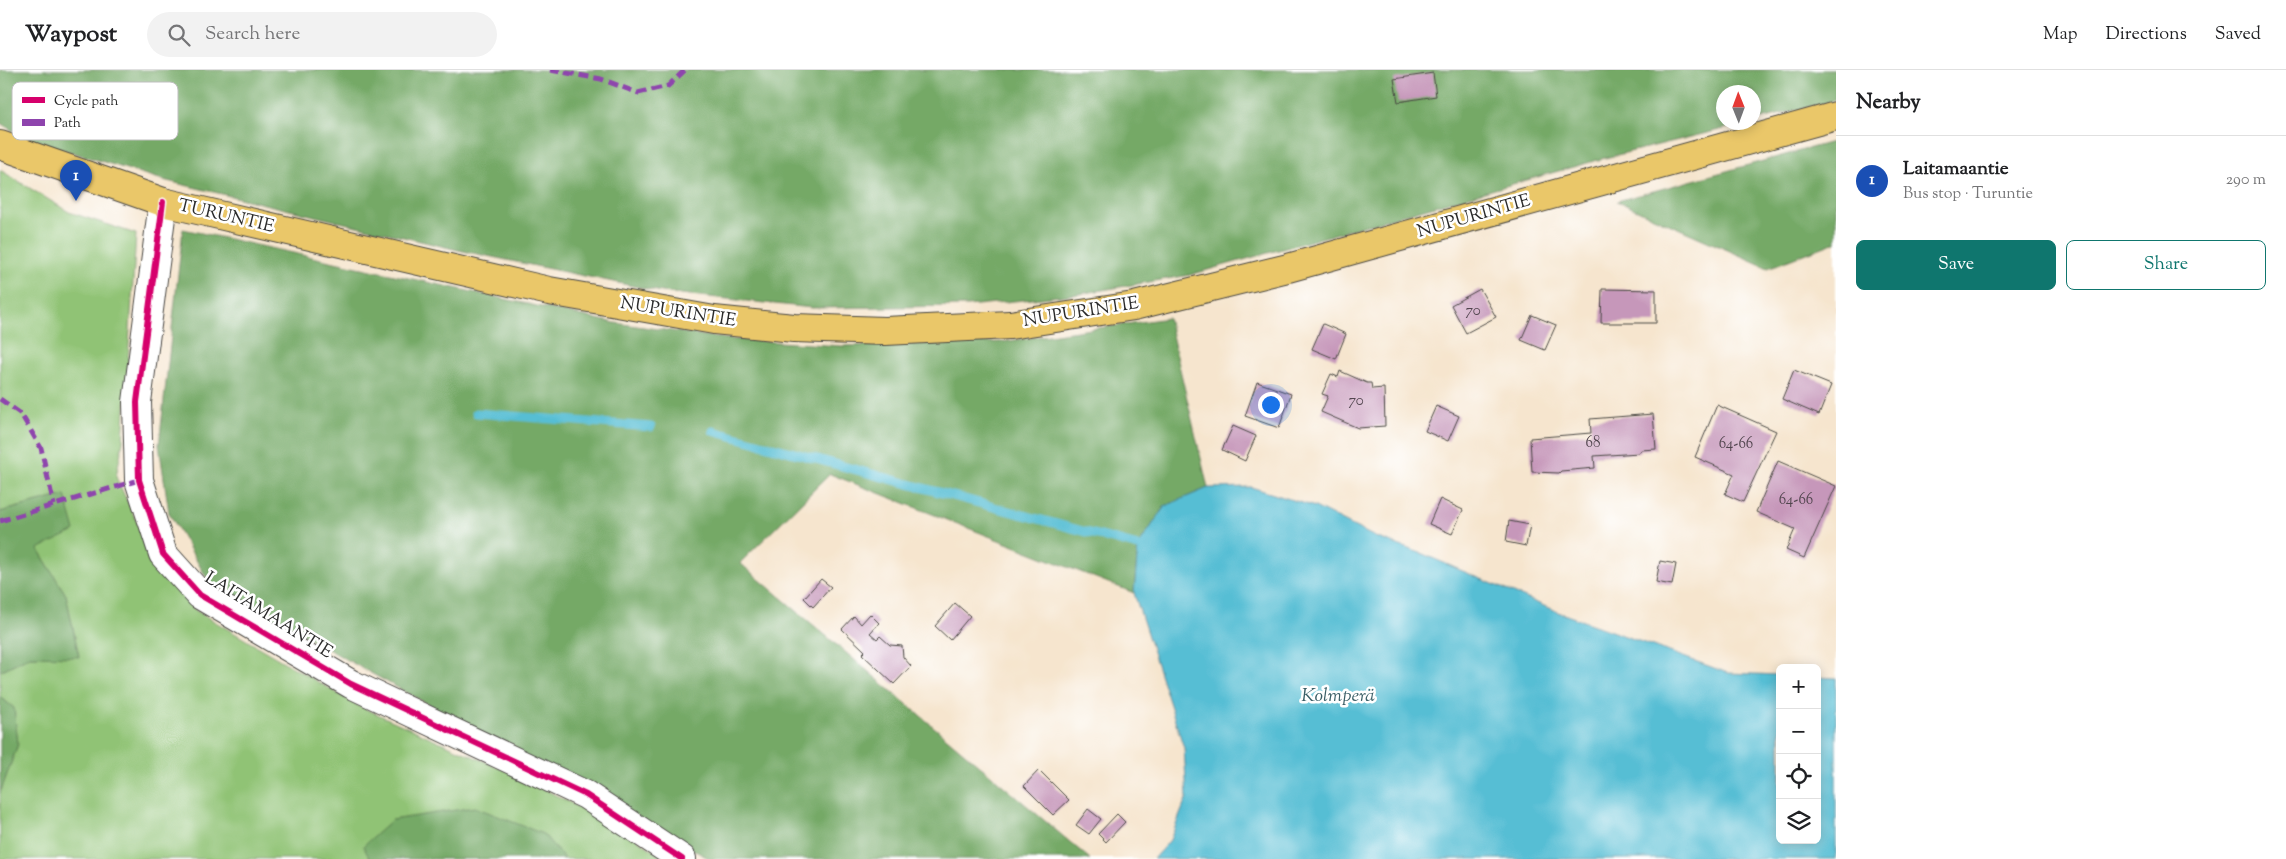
<!DOCTYPE html>
<meta charset="utf-8">
<style>
:root{--surface:#fff;--page:#f2f2f2;--text:#202124;--muted:#757577;--line:#e0e0e0;--accent:#0f766e}
body{margin:0;font-family:"Sorts Mill Goudy",serif;background:var(--page);color:var(--text)}
.controls{position:absolute;right:15px;bottom:15px;display:grid;overflow:hidden;border-radius:8px;box-shadow:0 2px 12px #0003}
.controls button{width:45px;height:45px;display:grid;place-items:center;padding:0;border:0;border-bottom:1px solid var(--line);background:var(--surface);color:var(--text);font:25px sans-serif}
.compass{position:absolute;left:1716px;top:15px;width:45px;height:45px;border-radius:50%;background:var(--surface);box-shadow:0 2px 12px #0003;rotate:359deg}
.you{position:absolute;left:1270px;top:334px;width:18px;height:18px;margin:-12px;border:4px solid #fff;border-radius:50%;background:#1a73e8;box-shadow:0 0 0 8px #1a73e833}
.badge{display:grid;place-items:center;width:32px;height:32px;border-radius:50%;background:var(--accent);color:#fff;font-size:16px;font-weight:700}
.pin{position:absolute;translate:-50% -41px;filter:drop-shadow(0 1px 2px #0008)}
.pin::after{content:'';position:absolute;top:26px;width:18px;height:15px;background:inherit;clip-path:polygon(0 0,100% 0,50% 100%)}
.list{margin:0;padding:0;list-style:none}
h2{display:flex;justify-content:space-between;align-items:center;height:65px;margin:0;padding:0 20px;font-size:21px}
h2 small{font-size:16px;font-weight:400;color:var(--muted)}
.list li{display:grid;grid-template-columns:32px 1fr auto;gap:15px;align-items:center;box-sizing:border-box;height:90px;padding:0 20px;border-top:1px solid var(--line)}
.list b{display:block;font-size:19px;white-space:nowrap}
.list p{margin:0;font-size:16px;white-space:nowrap;color:var(--muted)}
.list em{font-size:16px;font-style:normal;color:var(--muted)}
.actions{display:flex;gap:10px;padding:15px 20px}
.actions a{flex:1;padding:11px 0;border:1px solid var(--accent);border-radius:8px;text-align:center;font-size:18px;color:var(--accent)}
.actions .main{background:var(--accent);color:#fff}
.icon{flex:none;width:28px;height:28px;fill:none;stroke:currentColor;stroke-width:2;stroke-linecap:round;stroke-linejoin:round}
.map{position:relative;flex:none;width:1836px;height:789px;overflow:hidden}
header{display:flex;align-items:center;gap:30px;box-sizing:border-box;height:70px;padding:0 25px;background:var(--surface);border-bottom:1px solid var(--line)}
header strong{font-size:24px}
nav{display:flex;gap:28px;margin-inline-start:auto;font-size:18px}
.search{width:350px;height:45px;background:var(--page);display:flex;align-items:center;gap:12px;box-sizing:border-box;padding:0 18px;border-radius:28px;color:var(--muted);font-size:19px}
main{display:flex}
aside{flex:1;background:var(--surface)}
.map>svg:first-child{display:block}
.green{fill:#90c374;stroke:#5e7750}
.forest{fill:#74a966;stroke:#506a48}
.water{fill:#57bed4;stroke:#417480}
.lines{fill:none;stroke-linecap:round;stroke-linejoin:round}
.stream{stroke:#57bed4;stroke-width:9}
.building{fill:#c697ba}
.minor-casing{stroke:#494743;stroke-width:30}
.major-casing{stroke:#494743;stroke-width:30}
.minor{stroke:#fff;stroke-width:28}
.major{stroke:#eac769;stroke-width:28}
.quiet{stroke:#8e44ad;stroke-width:5;stroke-dasharray:10 5;stroke-linecap:butt}
.cycleway-casing{stroke:#fff;stroke-width:9}
.cycleway{stroke:#d6006c;stroke-width:6}
.labels{text-anchor:middle;dominant-baseline:central;stroke-width:5;stroke-linejoin:round;paint-order:stroke}
.number-label{font-size:15px;fill:#52464f}
.street-label{font-size:18px;fill:#2b2b2b;stroke:#fff}
.water-label{font-size:19px;font-style:italic;fill:#3a5e66;stroke:#fff}
.key{fill:#fff;stroke:#bfbfbf;stroke-width:1}
.key-label{font-size:14px;fill:#2b2b2b}
</style>
<header>
<strong>Waypost</strong>
<div class="search"><svg class="icon" aria-label="search" viewBox="0 0 24 24"><circle cx="10" cy="10" r="6"/><path d="M15 15l6 6"/></svg>Search here</div>
<nav><a>Map</a><a>Directions</a><a>Saved</a></nav>
</header>
<main>
<div class="map">
<svg width="1836" height="789" viewBox="0 0 1836 789">
<rect width="100%" height="100%" fill="#fff"/>
<filter id="ink" filterUnits="userSpaceOnUse"><feTurbulence type="fractalNoise" baseFrequency=".02" numOctaves="2"/><feDisplacementMap in="SourceGraphic" scale="10" xChannelSelector="R" yChannelSelector="G"/><feConvolveMatrix kernelMatrix="1 2 1 2 8 2 1 2 1" color-interpolation-filters="sRGB"/></filter>
<filter id="wash" filterUnits="userSpaceOnUse"><feTurbulence type="fractalNoise" baseFrequency=".0096" numOctaves="4" result="noise"/><feDisplacementMap in="SourceGraphic" scale="20" xChannelSelector="R" yChannelSelector="G"/><feGaussianBlur stdDeviation="1.12" result="paint"/><feColorMatrix in="noise" values="0 0 0 0 0 0 0 0 0 0 0 0 0 0 0 0 0 1.4 0 .05"/><feComposite in="paint" operator="in"/></filter>
<g filter="url(#wash)">
<rect width="100%" height="100%" fill="#f6e5ce"/>
<path class="green" d="M0,100L69,142L136,164L123,371L116,407L154,489L195,540L359,636L529,711L633,766L665,789H565L543,764L364,776L370,789H0V723L18,674L14,638L0,627V601L30,586H79L66,525L38,479L65,425L0,442Z"/>
<path class="forest" d="M0,0H1836V30L1754,51V22H1724V52L1748,53L1605,88L1190,205L1079,224L968,236L812,238L662,222L458,180L163,110L25,68L0,53Z
M1836,71V172L1768,198L1617,131Z
M183,159L615,253L729,269L842,276L1001,272L1168,248L1208,418L1165,436L1138,476L1134,523L830,404L740,493L1090,789H710L367,601L209,512L169,443L159,375Z
M65,425L75,461L38,479L66,525L79,587L30,586L0,601V442Z
M0,627L14,638L18,674L0,723Z
M475,737L543,764L565,789H370L363,776L392,750Z"/>
<path class="water" d="M1251,417L1315,437L1375,467L1423,484L1558,542L1728,603L1780,605V770H1817V607L1836,608V789H1153L1170,770L1187,727L1184,678L1134,523L1138,476L1165,436L1208,418Z"/>
<g class="lines">
<path class="stream" d="M476,343L651,357
M713,361L1138,476"/>
</g>
<g id="blocks">
<path class="building" d="M1433,3L1436,26L1398,32L1394,9Z
M1480,219L1496,247L1466,263L1451,235Z
M1602,219L1656,220V253H1601Z
M1532,245L1556,255L1545,280L1521,270Z
M1323,254L1346,264L1336,289L1312,279Z
M1794,300L1831,315L1819,345L1782,329Z
M1340,301L1367,313H1371L1372,319L1384,318L1385,356L1358,358L1321,342L1328,326L1322,324L1331,304L1338,307Z
M1257,312L1291,324L1279,358L1245,346Z
M1717,335L1776,361L1743,432L1725,424L1734,404L1695,387Z
M1436,336L1459,346L1448,371L1425,361Z
M1653,344L1656,379L1641,380L1639,383L1594,386L1595,398L1561,401L1559,403L1532,402L1530,368L1591,363L1590,349Z
M1233,356L1256,366L1245,391L1222,380Z
M1778,391L1836,416L1804,488L1786,480L1795,459L1756,442Z
M1440,429L1463,440L1452,464L1429,454Z
M1509,451L1530,455L1526,476L1506,472Z
M1660,491L1676,494L1672,515L1656,512Z
M821,509L831,517L813,537L804,528Z
M955,533L970,546L950,570L935,556Z
M870,544L879,553L870,563L877,569L880,566L890,575L902,576L903,587L911,596L894,614L862,584L865,581L842,559L854,546L861,554Z
M1039,700L1069,730L1053,745L1024,716Z
M1088,739L1101,749L1089,764L1076,755Z
M1117,744L1125,752L1106,772L1098,764Z"/>
</g>
</g>
<g filter="url(#ink)">
<use href="#blocks" fill-opacity="0" stroke="#494743" stroke-width="1"/>
<g class="lines">
<defs>
<path id="minor" d="M163,132L137,332L139,410L163,484L200,525L351,614L586,725L682,789"/>
<path id="major" d="M0,75L163,132L549,221L714,250L794,258L885,261L1010,255L1134,236L1288,198L1836,46"/>
</defs>
<use href="#minor" class="minor-casing"/>
<use href="#major" class="major-casing"/>
<use href="#minor" class="minor"/>
<use href="#major" class="major"/>
<path class="quiet" d="M550,0L601,9L638,23L668,16L685,0
M0,329L21,344L41,378L54,435
M0,451L139,410"/>
<defs>
<path id="cycleway" d="M163,132L137,332L139,410L163,484L200,525L351,614L586,725L682,789"/>
</defs>
<use href="#cycleway" class="cycleway-casing"/>
<use href="#cycleway" class="cycleway"/>
</g>
</g>
<g class="labels">
<g class="number-label">
<text x="1473" y="241">70</text>
<text x="1356" y="331">70</text>
<text x="1593" y="373">68</text>
<text x="1736" y="374">64-66</text>
<text x="1796" y="430">64-66</text>
</g>
<g class="street-label">
<text transform="translate(226 147) rotate(13)">TURUNTIE</text>
<text transform="translate(1474 147) rotate(-16)">NUPURINTIE</text>
<text transform="translate(678 243) rotate(9)">NUPURINTIE</text>
<text transform="translate(1081 243) rotate(-9)">NUPURINTIE</text>
<text transform="translate(268 546) rotate(32)">LAITAMAANTIE</text>
</g>
<g class="water-label">
<text x="1338" y="626">Kolmperä</text>
</g>
</g>
<rect x="12" y="12" width="166" height="58" rx="8" class="key"/>
<rect x="22" y="27" width="23" height="6" fill="#d6006c"/>
<rect x="22" y="49" width="23" height="7" fill="#8e44ad"/>
<g class="key-label">
<text x="54" y="35">Cycle path</text>
<text x="54" y="57">Path</text>
</g>
</svg>
<div class="controls">
<button>+</button>
<button>−</button>
<button><svg class="icon" aria-label="locate" viewBox="0 0 24 24"><circle cx="12" cy="12" r="6"/><path d="M12 2v4M12 18v4M2 12h4M18 12h4"/></svg></button>
<button><svg class="icon" aria-label="layers" viewBox="0 0 24 24"><path d="M12 4l9 5-9 5-9-5zM3 14l9 5 9-5"/></svg></button>
</div>
<svg class="compass" viewBox="-18 -18 36 36"><path d="M0-13l5 13h-10z" fill="#e53935"/><path d="M0 13l5-13h-10z" fill="#757577"/></svg>
<div class="you"></div>
<div class="pin badge" style="left:76px;top:131px;background:#1a4fb4">1</div>
</div>
<aside>
<h2>Nearby<small></small></h2>
<ul class="list">
<li><span class="badge" style="background:#1a4fb4">1</span><div><b>Laitamaantie</b><p>Bus stop · Turuntie</p></div><em>290 m</em></li>
</ul>
<div class="actions"><a class="main">Save</a><a>Share</a></div>
</aside>
</main>
